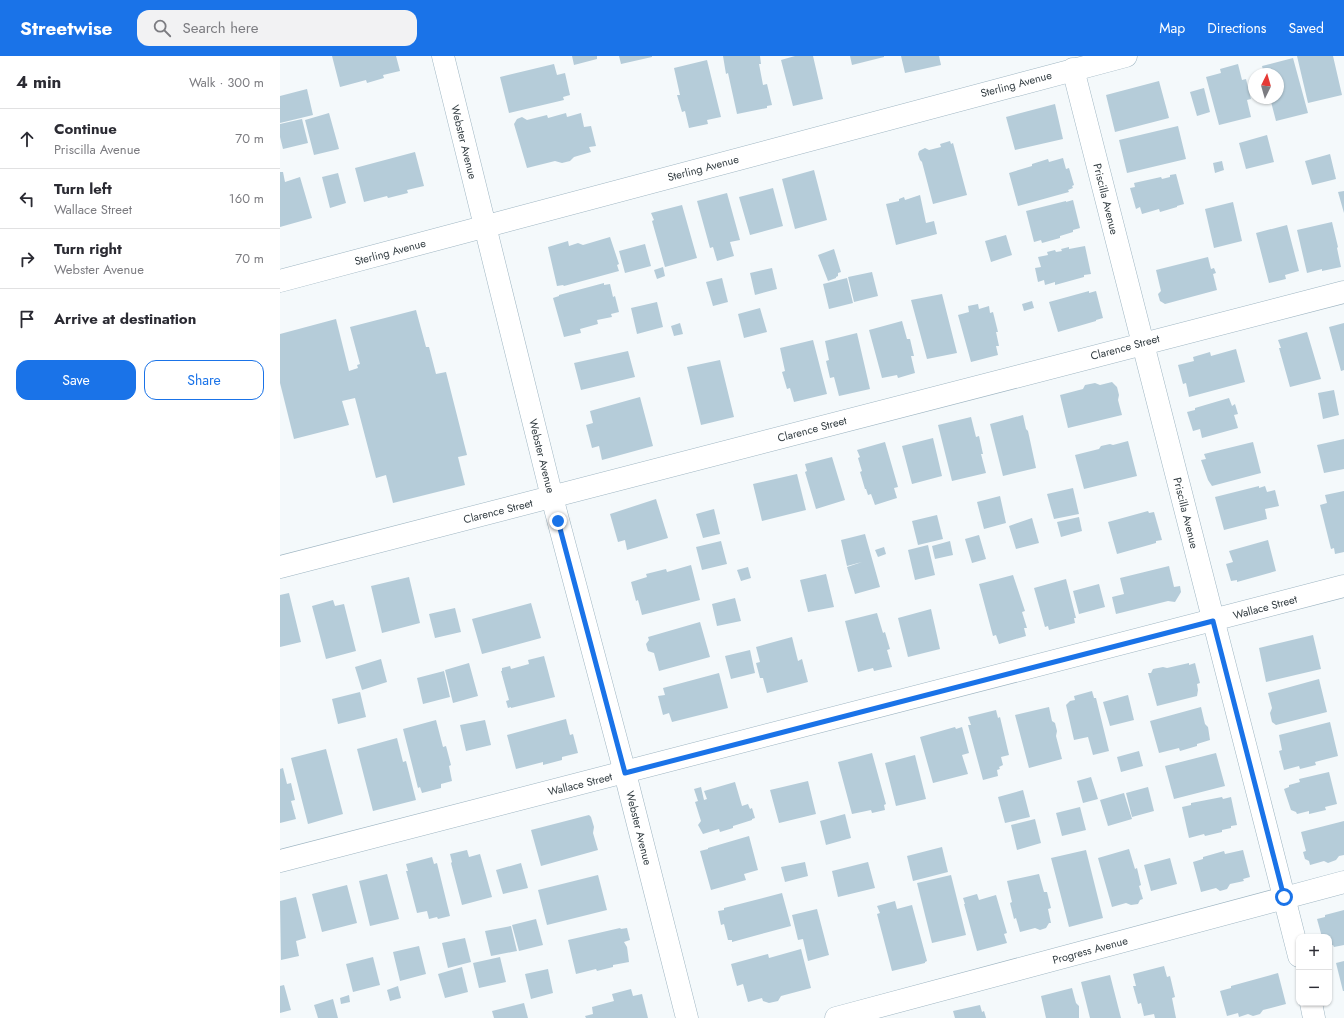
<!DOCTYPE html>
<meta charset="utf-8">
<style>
:root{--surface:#fff;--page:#f2f2f3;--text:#2b2b33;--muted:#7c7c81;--line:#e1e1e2;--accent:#1a73e8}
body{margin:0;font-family:Jost,sans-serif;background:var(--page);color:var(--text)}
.controls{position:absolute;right:12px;bottom:12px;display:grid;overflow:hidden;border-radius:8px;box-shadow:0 1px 3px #0004}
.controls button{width:36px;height:36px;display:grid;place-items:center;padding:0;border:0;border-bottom:1px solid var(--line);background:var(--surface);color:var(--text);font:20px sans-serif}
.compass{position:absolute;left:968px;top:12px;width:36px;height:36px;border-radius:50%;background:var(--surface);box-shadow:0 1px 3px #0004;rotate:5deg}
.stop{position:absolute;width:12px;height:12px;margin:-9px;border:3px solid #1a73e8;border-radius:50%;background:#fff}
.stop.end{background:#1a73e8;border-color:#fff;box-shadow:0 1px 4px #0008}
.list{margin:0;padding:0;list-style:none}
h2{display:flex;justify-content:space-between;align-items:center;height:52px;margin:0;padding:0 16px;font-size:17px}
h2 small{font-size:13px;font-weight:400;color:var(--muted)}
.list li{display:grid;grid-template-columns:26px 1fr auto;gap:12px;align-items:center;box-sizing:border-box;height:60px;padding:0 16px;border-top:1px solid var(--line)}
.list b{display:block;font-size:15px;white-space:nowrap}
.list p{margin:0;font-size:13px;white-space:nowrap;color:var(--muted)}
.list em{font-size:13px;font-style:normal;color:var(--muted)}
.actions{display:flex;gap:8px;padding:12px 16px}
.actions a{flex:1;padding:9px 0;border:1px solid var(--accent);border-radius:12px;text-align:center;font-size:14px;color:var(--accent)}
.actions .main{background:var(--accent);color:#fff}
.icon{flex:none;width:22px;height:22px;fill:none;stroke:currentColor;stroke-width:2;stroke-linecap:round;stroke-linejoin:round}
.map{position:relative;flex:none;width:1064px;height:962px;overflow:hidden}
header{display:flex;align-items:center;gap:24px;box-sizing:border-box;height:56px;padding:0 20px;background:var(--accent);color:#fff}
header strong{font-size:19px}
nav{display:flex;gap:22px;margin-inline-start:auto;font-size:14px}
.search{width:280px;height:36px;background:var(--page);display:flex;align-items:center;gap:10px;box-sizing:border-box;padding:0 14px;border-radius:12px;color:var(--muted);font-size:15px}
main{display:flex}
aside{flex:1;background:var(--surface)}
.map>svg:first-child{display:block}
.building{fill:#b5ccd9}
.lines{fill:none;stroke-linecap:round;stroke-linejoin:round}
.street-casing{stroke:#9eb5c2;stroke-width:23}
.secondary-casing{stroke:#9eb5c2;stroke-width:23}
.street{stroke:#fff;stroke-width:22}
.secondary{stroke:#fff;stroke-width:22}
.route{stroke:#1a73e8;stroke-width:5}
.labels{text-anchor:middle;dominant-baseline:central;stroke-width:4;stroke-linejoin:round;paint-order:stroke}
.street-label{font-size:11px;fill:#333d42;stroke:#fff}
</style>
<header>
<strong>Streetwise</strong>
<div class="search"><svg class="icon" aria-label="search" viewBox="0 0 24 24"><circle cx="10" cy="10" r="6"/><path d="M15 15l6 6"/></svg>Search here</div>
<nav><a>Map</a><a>Directions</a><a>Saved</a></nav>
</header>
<main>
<aside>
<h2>4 min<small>Walk · 300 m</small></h2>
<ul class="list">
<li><svg class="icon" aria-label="ahead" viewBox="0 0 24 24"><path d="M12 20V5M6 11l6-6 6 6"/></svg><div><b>Continue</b><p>Priscilla Avenue</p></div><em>70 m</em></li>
<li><svg class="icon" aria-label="left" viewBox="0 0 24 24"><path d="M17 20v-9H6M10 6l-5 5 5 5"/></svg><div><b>Turn left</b><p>Wallace Street</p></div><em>160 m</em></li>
<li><svg class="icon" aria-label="right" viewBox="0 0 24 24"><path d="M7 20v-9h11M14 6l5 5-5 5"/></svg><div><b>Turn right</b><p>Webster Avenue</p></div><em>70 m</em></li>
<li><svg class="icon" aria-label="arrive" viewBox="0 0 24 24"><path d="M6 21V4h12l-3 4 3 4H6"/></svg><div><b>Arrive at destination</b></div></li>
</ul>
<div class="actions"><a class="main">Save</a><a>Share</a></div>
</aside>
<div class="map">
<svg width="1064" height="962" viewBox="0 0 1064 962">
<rect width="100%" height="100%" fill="#f4f9fb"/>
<path class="building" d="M52,0H116L120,15L103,19L104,22L87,27L86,24L60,31Z
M292,0H317V3L294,9Z
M339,0H372V1L341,8Z
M443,0H480L481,8H479L483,29L487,28L492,49L487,50V52L457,58L448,17L446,18Z
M515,0H533L543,43L513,50L501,4Z
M570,0H604V1L572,9Z
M621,0H659L661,9L625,17Z
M1017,0H1053L1062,39L1028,47Z
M1013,2L1028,57L996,65L990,42H998V18H984L982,10Z
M427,4L441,61L427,64L428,68L409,72L405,55L402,56L397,39H400L394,12Z
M274,8L277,19L285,17L290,39L283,41L284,44L229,57L220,21Z
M958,8L962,24L966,23L971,43L967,44L971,61L939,69L926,21L941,17L940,13Z
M879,25L889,62L835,76L826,39Z
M924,32L930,56L917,60L910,36Z
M27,33L33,59L0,67V40Z
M775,48L783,83L735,94L726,61Z
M49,57L59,93L34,99L25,64Z
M286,57L287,61L301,57L304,71L311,70L316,90L309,91L311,96L294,101L290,105L282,107L275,105L247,112L234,68L237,63L242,61L247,64L267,59L268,62Z
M22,63L28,87L3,93L0,81V68Z
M898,70L906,103L847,117L839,84Z
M987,79L994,106L966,113L959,87Z
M670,85L671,88L673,87L687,139L653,148L642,106L640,104L638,98L639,95L645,92L649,94L661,91L660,88Z
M135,96L144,130L127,134L128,137L108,142L107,140L84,146L75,112Z
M1050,98L1056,123L1032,129L1025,105Z
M783,102L786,113L789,112L794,129L792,130L793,132L788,134L789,136L738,150L729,117L752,110V108L768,103L769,106Z
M942,105L944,114L935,117L933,107Z
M534,114L547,164L515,173L502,123Z
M0,116H3L5,126L20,121L32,162L0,171Z
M58,117L66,147L50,152L42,121Z
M896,118L904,148L897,150V151L880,156L879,153L862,158L860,151L856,153L850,132L855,131L854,127L881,121L882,123L890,121V119Z
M493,132L503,170L470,179L459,141Z
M1064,135V157L1058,136Z
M447,137L460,184L450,186L454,200L437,205L433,191L430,192L417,145Z
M640,139L646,167L654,165L657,178L616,189L606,148L619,145V143L624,141L625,144Z
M793,144L800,172L793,174V176L780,180V182L762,187L761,184L754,186L746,155L786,145V146Z
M953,146L962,185L934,192L925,153Z
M402,149L417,202L385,211L372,165L374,164L371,157Z
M1052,166L1058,191L1057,192L1061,211L1042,215V213L1027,217L1017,174Z
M1007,169L1019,215L1005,219L1006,223L989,227L976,177Z
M726,179L732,199L711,206L705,185Z
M330,181L339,208L337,209L339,215L284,230L283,229L277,230L268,191L288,185L289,190L298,187L303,189Z
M365,188L371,210L345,217L339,195Z
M805,190L811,218L804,219V221L775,229V226L765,229L764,224L758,226L755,212L761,211L758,201L768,199L767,196L775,194L776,196L782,195L781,193L789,191V193Z
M554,193L561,216L558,217V220L556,221V222L548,225L538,199Z
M928,201L931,213L934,212L936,217L933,218L937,234L885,248L880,245L878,238L881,235L876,214Z
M383,211L385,220L377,223L374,214Z
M492,212L497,233L475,239L470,217Z
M592,216L598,240L574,246L568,221Z
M442,222L448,246L433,250L426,226Z
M567,222L573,247L549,253L543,228Z
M324,227V229L330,228L333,241L335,240L339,256L331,258L332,261L317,264L318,268L300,273L301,277L284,281L273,242L279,240V239Z
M809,235V237L816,235L823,262L816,264V265L778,276L769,246Z
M662,238L677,297L647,303L631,244Z
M752,245L754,252L744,255L742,248Z
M377,246L383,271L357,278L351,252Z
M698,248L699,253L709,250L710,257L713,256L718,276H716L719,290H716L718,299L691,306L678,259L689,256L688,250Z
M480,252L487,276L464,282L458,258Z
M136,254L146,291H149L156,318L166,316L187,399L178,401L185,429L113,447L106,419L96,422L75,342L62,345L69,369L14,383L0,327V278L56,263L69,315L78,312L77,309L80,308L70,271Z
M622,265L627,283H630L634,300H631L635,317L618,322L617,319L602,322L589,274Z
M400,267L403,278L394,280L391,270Z
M1064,267V314L1061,315L1049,271Z
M1027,276L1041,323L1010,331L999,292H1001L998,284Z
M577,277L590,333L559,340L554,321L550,322L546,305L549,304L545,285Z
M533,284L547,338L514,346L510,332L507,333L502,316L505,315L500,292Z
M956,293L965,326L909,341L906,327L903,328L898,309L914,305L913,301L930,296L931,300Z
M348,295L355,321L301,334L294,307Z
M440,304L454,361L421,369L407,311Z
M832,326L837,331L839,339L838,344L842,359L788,372L780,339L803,333L805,329L815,327L820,329Z
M1054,334L1059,359L1043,363L1038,337Z
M360,341L373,390L322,404L319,390L312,392L306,369L313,367L310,355Z
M949,342L952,350L955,348L958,358L954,359L958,372L922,382L920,373L913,375L907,356L915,354V352Z
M743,359L746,373L748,375L756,412L723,420L710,368Z
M691,361L696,381L699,380L703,398H701L706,417L672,425L658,369Z
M653,382L662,420L632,428L622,390Z
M1064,383V413L1044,417L1037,389Z
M848,385L857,420L804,433L795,399L819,393L821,390L830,388L833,389Z
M605,386L618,431L614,432L617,442L595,449L591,438L588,439L586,433H585L580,416L582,415L578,402L580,401L577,394Z
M973,386L981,417L932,430L928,424L921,404L926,403L924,398Z
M552,401L565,444L536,453L525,416L527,415L525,408Z
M517,418L526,454L482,465L473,428Z
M979,430V432L985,430L987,436L995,434L999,450L985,453L987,463L944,474L935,441Z
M793,432L799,458L774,463L767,438Z
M1064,435V496L1055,498L1054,492L1051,493L1040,449L1047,447L1045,439Z
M720,440L726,467L704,473L697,446Z
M376,443L388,482L347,494L345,484L338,486L330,458Z
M434,453L440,478L423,482L416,458Z
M868,455L869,457L874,456L882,484L876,485V487L837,498L828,466Z
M657,459L663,483L638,489L632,465Z
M799,461L802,475L781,481L777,466Z
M752,462L759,487L736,493L729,470Z
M585,478L600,531L575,538L567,511L582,506L567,510L561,484Z
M699,479L706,503L692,507L685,483Z
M988,484L996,515L957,526V524L951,525L946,508L953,506L949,495Z
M441,485L447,508L422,514L416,491Z
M670,485L673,499L655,503L652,490Z
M648,489L655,519L635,524L628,494Z
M604,491L606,498L598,501L595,494Z
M411,509L420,544L362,559L358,544L356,545L351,526L367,521L366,518L386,513L387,516Z
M889,510L894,531L900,530L901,536L895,546L888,545L836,558L832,541L844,538L840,522Z
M468,511L471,522L461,525L457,514Z
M546,518L554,551L528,556L520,524Z
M733,519L745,555L742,556L747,572H744L746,580L719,588L716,579L713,580L699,528Z
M129,521L140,567L102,577L91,530Z
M786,523L796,562H794L795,567L769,574L768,570L765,571L754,532Z
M819,528L825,551L799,558L793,535Z
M9,537L21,586L0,591V539Z
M455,542L461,565L437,570L432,548Z
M53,544L55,550L64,548L76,595L46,603L32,550Z
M251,547L261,582L202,598L192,563Z
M175,552L181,576L155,582L149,558Z
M651,553L660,593L628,601L618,562Z
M597,557L603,577L605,576L610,593L607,594L612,611L594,615L593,612L578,616L565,565Z
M420,566L430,601L379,615L374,597L368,595L366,588L369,584L368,581Z
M1033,579L1041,613L986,626L979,592Z
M512,581L518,605L522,603L528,626L487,637L483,622H480L476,607L480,606L476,591Z
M470,594L475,617L451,623L445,600Z
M264,600L275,641L231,652V651L228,652L226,645L229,644L221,615H222V612L230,610L231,613L249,608L248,604Z
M101,603L107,626L82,634L75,611Z
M189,607L198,640L173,647L165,614Z
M909,607V609L915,607L920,627L917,628L918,634L917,640L877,650L868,617H871L873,613L883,611L887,612Z
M164,615L170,641L143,648L137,622Z
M439,617L448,652L392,666L389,657L383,659L378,640L385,639L383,632Z
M1039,623L1047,656L996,669L992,666L990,657L992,652L988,637Z
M812,635L814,642H816L829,695L813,699L808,681L794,684L786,649L790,645L795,644L794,640Z
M80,636L86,661L58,668L52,643Z
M848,639L854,664L830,670L823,646Z
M769,651L772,665L775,667L777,675L776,680L782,703L749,712L735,659Z
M921,651L925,668L928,671L930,684L917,688V690L900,695L899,692L879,697L870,665Z
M716,654L718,662L720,661L729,699L721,701L723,709L719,711L720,713L717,714L718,720L703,724L688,669H691L688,661Z
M286,663L290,679L293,678L298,697L282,701V704L263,709V706L236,713L227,679Z
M156,664L163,691L166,690L171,709L169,710L172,725L161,728V732L142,737L140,731L138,732L123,673Z
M205,664L211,689L186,695L180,669Z
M1050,666L1058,700L1035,706L1036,709L1020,713L1019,710L1004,714L999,695L1002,694L999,679Z
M675,671L676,673L682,671L689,697L682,699L688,718L653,727L640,681Z
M117,682L123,706L126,705L136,744L93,755L77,693Z
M46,693L63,758L28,768L11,702Z
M859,695L863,710L841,716L837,701Z
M592,697L606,748L604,749L605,754L592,757L591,754L572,758L558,706Z
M936,697L945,730L894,743L885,710Z
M635,699L646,743L616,750L605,707Z
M3,712L7,728L11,727L15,744L11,745L16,763L0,767V713Z
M1049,716L1057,748L1045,751L1046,754L1029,758V755L1017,758L1016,756L1011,754L1004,733L1009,731V729L1020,726L1019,723Z
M811,721L818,743L803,747L797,725Z
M528,725L536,758L499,767L490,734Z
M455,726L462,750L468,748L470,753L472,752L475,762L472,763V764L453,770V772L440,776L439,773L423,778L418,769L421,765L415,746L418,745L414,733L421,731L424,744L427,743L424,735Z
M868,731L874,755L852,761L846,737Z
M743,734L750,761L725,767L718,741Z
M844,737L852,763L828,770L820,744Z
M942,741L943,743L951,741L957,769L951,770V772L942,774V776L925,780L924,778L909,782L902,751L911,749V747Z
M800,751L806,774L782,780L776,757Z
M565,758L571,782L546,789L540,765Z
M309,759L311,761L314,771L313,777L318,794L261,810L251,774Z
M755,763L761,787L737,794L731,769Z
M1064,765V799L1059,800L1056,804L1048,807L1044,805L1030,809L1029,805L1025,803L1023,796L1026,795L1021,776Z
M469,780L478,814L464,818L466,824L431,834L420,795L428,793V792Z
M662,791L668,816L633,825L627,800Z
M849,793L855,813L857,812L861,829L859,830L863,843L860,844L858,848L851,849L846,847L832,851L818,802Z
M187,794L189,801L200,798L212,841L182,849L171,807L172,806L170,798Z
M806,794L823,862L789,871L771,802Z
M963,794L970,821L963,823L964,825L950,828L947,833L940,835L936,832L921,836L913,806L923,803V801L944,795L945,798Z
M152,801L154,808L157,807L170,860L158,863L157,861L149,863L147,855L137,857L126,815H128L126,808Z
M890,802L897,828L871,835L864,809Z
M525,806L528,820L505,826L501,811Z
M588,806L595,832L558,841L552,815Z
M241,807L248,832L223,838L216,814Z
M107,818L119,863L90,870L79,825Z
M759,818L764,836H767L771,852L768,853L771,867H769L766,872L760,874L755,872L740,876L736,862L734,863L730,847L732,846L727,825Z
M318,819L327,854L267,869L258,834Z
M671,819L686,879L652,887L637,827Z
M67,829L77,867L42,876L32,838Z
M502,837L511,870L452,886V884H448L444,868L441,869L438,855L444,854V852Z
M697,838L699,844L716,839L727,877L724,878L727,887L697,895L684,848H685L683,842Z
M16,841L26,882L16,885L19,900L1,904L0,845Z
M615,845L617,853L632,849L647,905L645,906V907L612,915L597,858L600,857L597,850Z
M537,853L549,899L528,905L523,883L518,884L512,859Z
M1064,854V889L1054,891L1053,889L1049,890V881H1042L1037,863L1045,861V859Z
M256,863L263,889L239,895L232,869Z
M231,870L237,895L211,900L205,875Z
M340,872L341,873L347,872L350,884L344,886L347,891L349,906L333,909V911L317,915L316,913L296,918L288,884Z
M185,882L191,906L168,912L162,887Z
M139,890L146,918L120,925L113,896Z
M521,893L531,932L501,940L498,945L489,947L483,945L482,942L468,946L463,928L457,930L451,908L488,898L489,902Z
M93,901L100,929L73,936L66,908Z
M220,901L226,926L199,932L193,907Z
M1064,905V935H1063L1056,907Z
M884,910L887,921L890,920L895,941L892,942L896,962H875L874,958L864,960L861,947L858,948L853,930H856L853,918Z
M182,911L188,936L165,942L158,918Z
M268,913L273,937L251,943L245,918Z
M998,917L1006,948L983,954L980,958L973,960L968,958L959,961L958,957L947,960L940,935L951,932V930Z
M830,919L841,962H810L801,926Z
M4,929L11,954L0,957V930Z
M118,930L121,942L110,945L107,934Z
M792,932L796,947L799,950V962H766L761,940Z
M351,933L353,940L362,938L368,962H306L305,960L313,958L312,951L334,945L332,938Z
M69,939L70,946L61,948L60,942Z
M53,943L58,962H38L34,949Z
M244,947L248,962H214L212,955Z
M700,949L702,956L704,955L706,962H675L673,955Z"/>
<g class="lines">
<defs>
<path id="street" d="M793,13L1019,900
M0,225L846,0
M0,511L1064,236
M0,805L1064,530
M1031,947L1034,962
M556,962L1064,826"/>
<path id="secondary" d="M163,0L272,441L345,717L407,962"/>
</defs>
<use href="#street" class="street-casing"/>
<use href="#secondary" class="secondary-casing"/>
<use href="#street" class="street"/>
<use href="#secondary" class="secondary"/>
</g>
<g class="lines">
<path class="route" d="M278,465L345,717L933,565L1004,841"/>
</g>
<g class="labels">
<g class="street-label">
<text transform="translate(736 28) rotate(-15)">Sterling Avenue</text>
<text transform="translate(184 86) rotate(76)">Webster Avenue</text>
<text transform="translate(423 112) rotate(-15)">Sterling Avenue</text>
<text transform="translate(826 143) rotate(76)">Priscilla Avenue</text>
<text transform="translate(110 196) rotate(-15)">Sterling Avenue</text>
<text transform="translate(845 291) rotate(-15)">Clarence Street</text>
<text transform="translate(532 373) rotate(-15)">Clarence Street</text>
<text transform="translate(262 400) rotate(76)">Webster Avenue</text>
<text transform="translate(218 455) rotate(-14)">Clarence Street</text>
<text transform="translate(906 457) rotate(76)">Priscilla Avenue</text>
<text transform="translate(985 551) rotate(-15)">Wallace Street</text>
<text transform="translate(300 728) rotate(-14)">Wallace Street</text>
<text transform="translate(359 772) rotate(76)">Webster Avenue</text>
<text transform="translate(810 894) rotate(-15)">Progress Avenue</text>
</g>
</g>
</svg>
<div class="controls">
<button>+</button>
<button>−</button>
</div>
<svg class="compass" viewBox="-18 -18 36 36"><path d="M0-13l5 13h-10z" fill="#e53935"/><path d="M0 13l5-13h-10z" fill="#7c7c81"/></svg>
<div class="stop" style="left:1004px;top:841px"></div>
<div class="stop end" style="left:278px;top:465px"></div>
</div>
</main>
